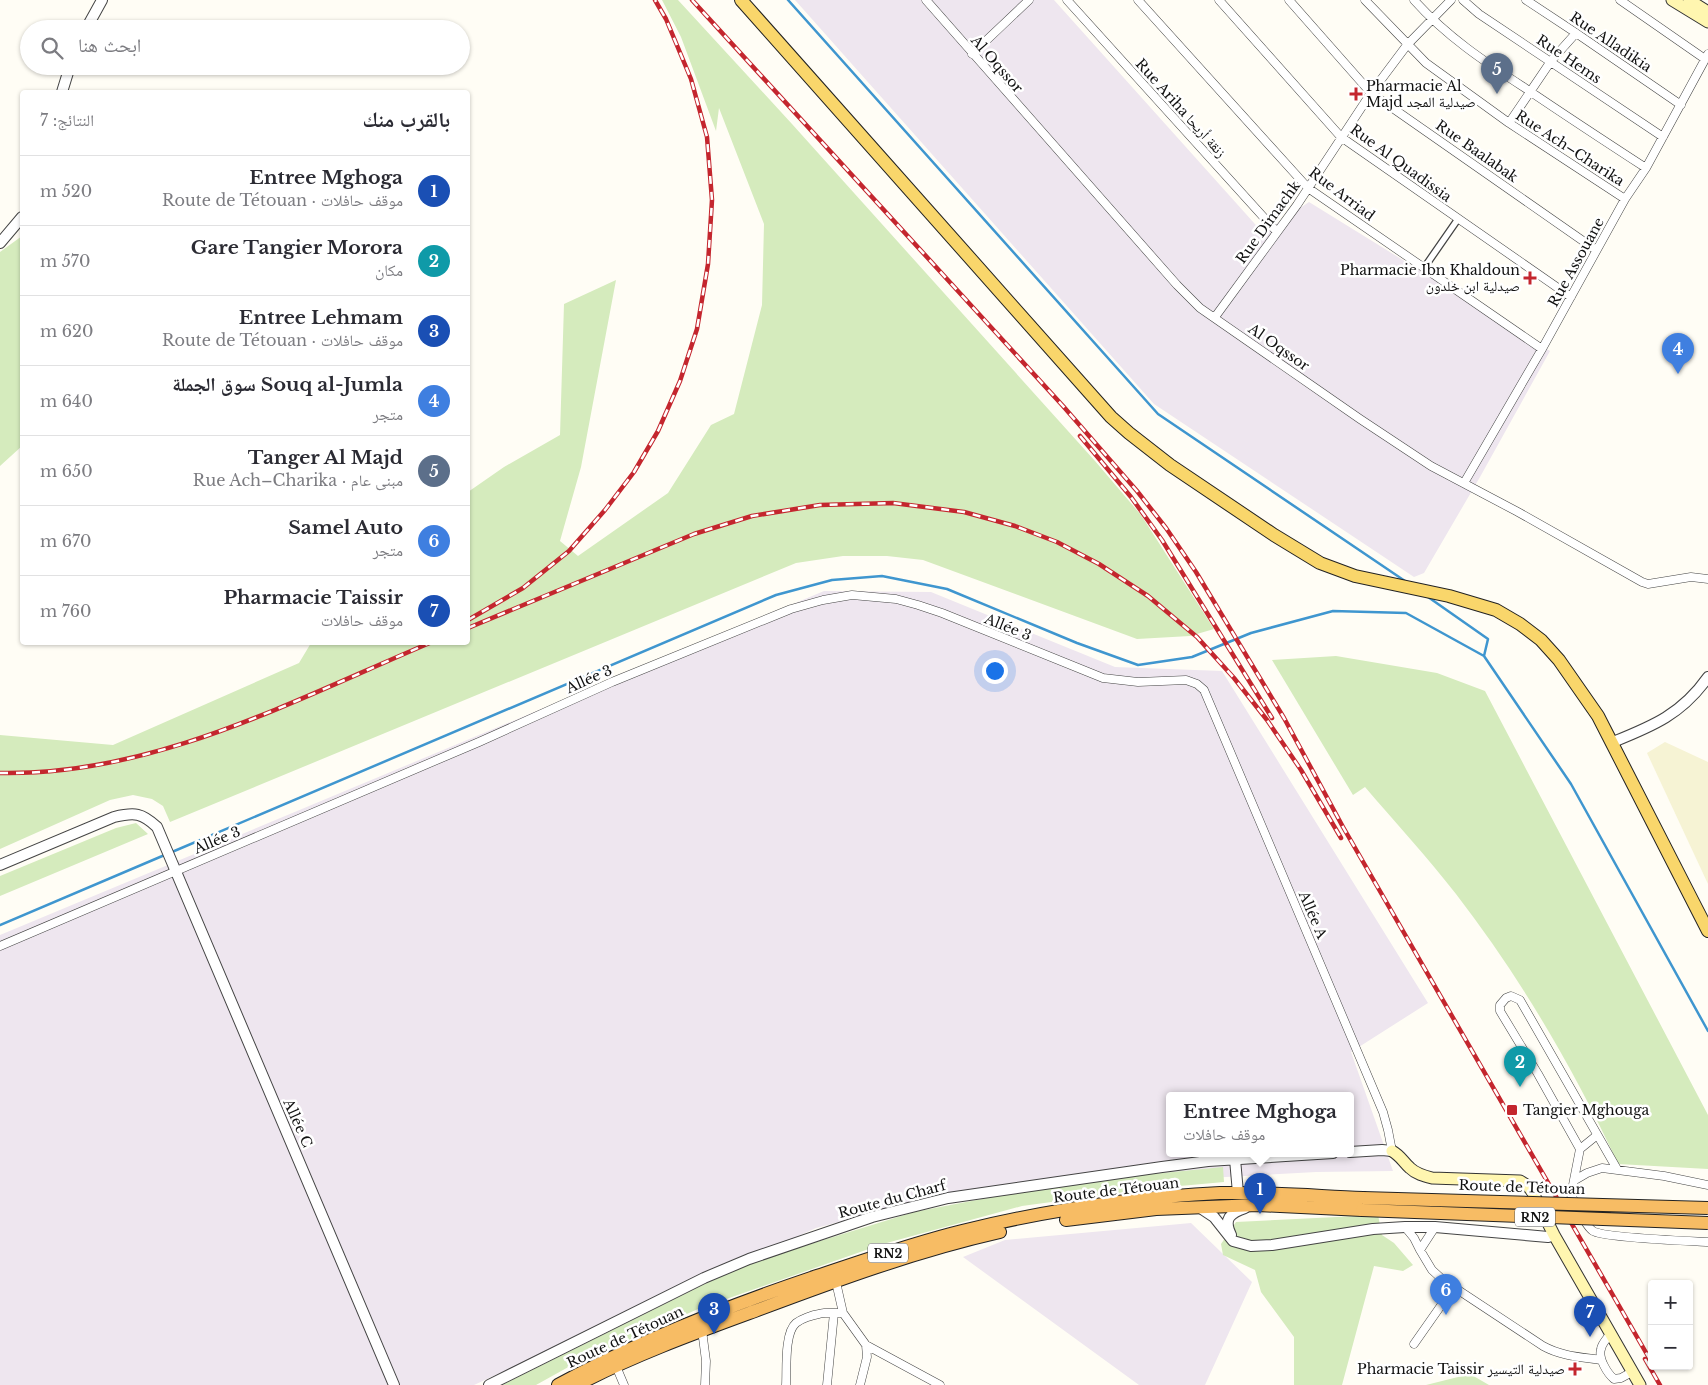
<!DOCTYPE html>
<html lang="ar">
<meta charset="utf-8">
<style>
:root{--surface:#fff;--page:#f7f7f7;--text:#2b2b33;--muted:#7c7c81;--line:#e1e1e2;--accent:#c4262e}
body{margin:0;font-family:"Libre Baskerville","Noto Naskh Arabic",serif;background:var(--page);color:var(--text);direction:rtl}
.controls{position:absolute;right:15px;bottom:15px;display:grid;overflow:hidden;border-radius:5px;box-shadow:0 1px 4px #0004}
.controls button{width:45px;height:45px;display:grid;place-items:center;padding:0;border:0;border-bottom:1px solid var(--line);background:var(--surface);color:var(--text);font:25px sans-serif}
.you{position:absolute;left:994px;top:670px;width:18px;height:18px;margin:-12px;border:4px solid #fff;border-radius:50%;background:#1a73e8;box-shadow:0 0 0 8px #1a73e833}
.badge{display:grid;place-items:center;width:32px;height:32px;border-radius:50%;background:var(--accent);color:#fff;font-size:16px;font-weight:700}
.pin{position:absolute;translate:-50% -41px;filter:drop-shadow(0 1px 2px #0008)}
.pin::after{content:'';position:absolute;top:26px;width:18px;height:15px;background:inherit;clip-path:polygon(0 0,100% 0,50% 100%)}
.popup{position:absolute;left:1166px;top:1092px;width:188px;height:65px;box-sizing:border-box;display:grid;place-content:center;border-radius:5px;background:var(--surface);filter:drop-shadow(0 1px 4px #0005);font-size:16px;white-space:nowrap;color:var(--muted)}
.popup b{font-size:19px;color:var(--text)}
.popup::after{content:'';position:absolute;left:50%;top:100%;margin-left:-10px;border:10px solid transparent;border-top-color:var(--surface)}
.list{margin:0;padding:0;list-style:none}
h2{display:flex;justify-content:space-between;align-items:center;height:65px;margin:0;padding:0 20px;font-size:21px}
h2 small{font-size:16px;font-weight:400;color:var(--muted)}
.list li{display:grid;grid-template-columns:32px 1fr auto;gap:15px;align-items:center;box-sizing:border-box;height:70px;padding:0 20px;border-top:1px solid var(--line)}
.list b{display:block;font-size:19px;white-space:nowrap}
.list p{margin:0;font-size:16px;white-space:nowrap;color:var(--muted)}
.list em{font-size:16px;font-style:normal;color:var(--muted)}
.icon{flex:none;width:28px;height:28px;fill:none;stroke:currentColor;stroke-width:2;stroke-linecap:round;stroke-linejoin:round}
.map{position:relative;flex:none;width:1708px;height:1385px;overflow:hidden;direction:ltr}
.search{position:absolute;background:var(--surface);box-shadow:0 1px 4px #0004;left:20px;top:20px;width:450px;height:55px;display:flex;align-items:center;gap:12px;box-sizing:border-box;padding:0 18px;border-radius:28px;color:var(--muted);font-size:19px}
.panel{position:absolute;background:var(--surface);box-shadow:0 1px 4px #0004;left:20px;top:90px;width:450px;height:555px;border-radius:5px;direction:rtl}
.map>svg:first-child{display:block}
.industrial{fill:#eee6ef;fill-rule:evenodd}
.farmland{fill:#f6f3d4}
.green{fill:#d5ebbd}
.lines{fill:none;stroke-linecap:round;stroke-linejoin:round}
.stream{stroke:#3f96cf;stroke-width:2.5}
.pedestrian-casing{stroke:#444;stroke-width:8}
.minor-casing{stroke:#444;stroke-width:9}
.tertiary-casing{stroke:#444;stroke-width:12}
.secondary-casing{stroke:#333;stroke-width:13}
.primary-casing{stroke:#222;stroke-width:14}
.trunk-casing{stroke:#222;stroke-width:14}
.pedestrian{stroke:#fff;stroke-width:5.5}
.minor{stroke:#fff;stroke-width:8}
.tertiary{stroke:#fff;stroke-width:10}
.secondary{stroke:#fff6b0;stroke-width:11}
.primary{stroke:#f9d66b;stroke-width:12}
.trunk{stroke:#f7bc64;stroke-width:12}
.rail-casing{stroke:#c4262e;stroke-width:4.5}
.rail{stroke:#fff;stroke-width:2.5;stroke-dasharray:8;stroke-linecap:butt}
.trunk-bridge-casing{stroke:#222;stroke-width:14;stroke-linecap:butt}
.trunk-bridge{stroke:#f7bc64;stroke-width:12}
.poi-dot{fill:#c4262e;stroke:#fff;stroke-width:2}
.labels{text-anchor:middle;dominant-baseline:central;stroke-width:5;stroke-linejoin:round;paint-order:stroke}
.shield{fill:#fff;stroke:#585858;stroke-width:1}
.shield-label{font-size:12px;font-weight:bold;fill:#111}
.street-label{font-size:14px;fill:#111;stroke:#fff}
.poi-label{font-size:14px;fill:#111;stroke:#fff;text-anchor:start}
</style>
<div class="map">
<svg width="1708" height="1385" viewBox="0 0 1708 1385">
<rect width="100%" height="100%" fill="#fffdf5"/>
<path class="industrial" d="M795,0H1054L1263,233L1309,202L1550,351L1480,477L1424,573L1414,577L1154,404Z
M824,591L931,592L1115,667L1222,671L1428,1003L1351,1052L1393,1171L1316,1172L955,1192L816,1228L474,1385H0V935ZM1170,1095H1350V1153H1170Z
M1191,1223L1252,1282L1205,1385H1139L963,1257L1005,1240Z"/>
<path class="farmland" d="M1665,742L1708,762V884L1647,753Z"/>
<path class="green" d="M662,0H678L792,124L1095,461L1141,515L1214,629L1190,636L1137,639L923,560L887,556H843L796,563L170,822L163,806L152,799L133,795L110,800L0,849V735L113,745L299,663L311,643L468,642V492L504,467L560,435L564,304L616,280L581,467L560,541L578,556L668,493L711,425L734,414L762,305L764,224L719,108L716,131L681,37Z
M22,236V446L0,466V252Z
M1336,656L1437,673L1485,691L1708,1115V1169L1618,1164C1574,1069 1520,977 1456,894C1427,857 1395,822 1365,787L1353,795L1272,660Z
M136,823L148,834L0,896V876L116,828Z
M1223,1167L1224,1182L1147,1189L1022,1206L883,1244L698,1309L572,1365L536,1385H502L743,1265L914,1212L1013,1193L1142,1175Z
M1378,1215L1382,1235L1394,1243L1413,1265L1403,1271L1374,1266L1342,1385H1294V1337L1261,1292L1255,1270L1223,1255L1221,1244L1236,1222Z
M1470,1374L1489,1385H1426Z"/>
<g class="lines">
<path class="stream" d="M788,0L1158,414L1405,581
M1428,597L1488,639L1484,656L1571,784L1708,1031
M172,852L776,595L832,580L882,576L947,589L1077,643L1138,665L1192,657L1251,633L1333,611L1406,613L1484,656
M0,925L167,854"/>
<defs>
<path id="pedestrian" d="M1424,268L1458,219"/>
<path id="minor" d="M926,0L1177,285L1200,308L1360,419L1431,466L1518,512L1642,582L1648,584L1691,577L1708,579
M1067,0L1277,232
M1138,0L1308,188L1542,349
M1219,0L1341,137L1571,297
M1289,0L1371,93L1596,250
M1365,0L1426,63L1509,123L1625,199
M1414,0C1446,36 1485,62 1525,88C1565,115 1606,142 1646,168
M1463,0L1479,14L1663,137
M1526,0L1576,33L1681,105
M1620,0L1705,59
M972,54L1029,0
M1509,123L1551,61L1576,33
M1215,317L1297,205L1371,93L1407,45L1451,0
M1464,483L1542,349L1625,199L1646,168L1708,54
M0,946L479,742L612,682L791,609L823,600L852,595L896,599L918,605L942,613L1103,678L1138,682L1186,680L1197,684L1204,690L1383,1112L1388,1130L1392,1151
M1580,1149L1596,1136
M1617,1169L1520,1000L1511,996L1506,998L1500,1005V1011L1538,1074L1580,1149L1571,1195C1576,1204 1585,1226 1593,1231C1604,1238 1690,1241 1708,1242
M1575,1180L1587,1173L1602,1168L1664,1176L1708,1185
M1405,1227L1414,1238L1420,1250L1435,1227
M1420,1250L1432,1270L1443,1280L1543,1346C1561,1356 1581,1357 1601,1360
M843,1313L866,1345L867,1357L860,1385
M702,1330L706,1361L705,1385
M1610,1334C1607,1339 1602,1343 1601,1349C1598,1358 1607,1373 1614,1379L1621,1378L1632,1372
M1414,1344L1454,1287
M866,1345L940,1385
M616,1366L624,1385
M786,1385C787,1370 784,1333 796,1323C801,1319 812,1315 819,1314C826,1312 835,1313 843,1313L836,1282
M827,1385L834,1313"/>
<path id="tertiary" d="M86,29L102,0
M62,92L70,66
M0,243L22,217
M1613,742C1653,726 1682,714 1708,677
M0,865L114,817C135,812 142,813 157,827L394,1385
M1350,1152L1382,1150L1392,1151
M1235,1159L1238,1193
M1199,1207L1214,1217L1233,1241L1251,1246L1272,1245L1373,1229L1405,1227H1435L1548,1237L1554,1235
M1231,1235C1223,1219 1230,1213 1245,1208
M489,1385L704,1278L749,1259L872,1217L948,1198L1162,1167L1208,1161L1333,1153"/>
<path id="secondary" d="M1672,0L1708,22
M1689,0L1708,12
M1392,1151C1401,1156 1403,1162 1410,1168C1416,1174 1424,1176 1432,1178L1520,1181L1528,1186L1533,1193L1554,1235L1640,1385"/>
<path id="primary" d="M741,0L1111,417L1129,433L1170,465L1274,535L1320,563L1355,576L1449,596L1496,610L1520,624L1541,640L1559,660L1598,716L1708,931"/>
<path id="trunk" d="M1066,1220L1156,1209L1258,1205L1362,1210
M558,1385C640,1340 728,1306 817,1276C865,1260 913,1243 962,1231C1044,1211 1136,1197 1220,1193C1267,1192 1315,1196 1363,1198
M577,1385C634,1355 695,1333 755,1311C835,1281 916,1251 1000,1232"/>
</defs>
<use href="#pedestrian" class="pedestrian-casing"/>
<use href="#minor" class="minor-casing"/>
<use href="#tertiary" class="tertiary-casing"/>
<use href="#secondary" class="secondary-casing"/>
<use href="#primary" class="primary-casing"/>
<use href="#trunk" class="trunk-casing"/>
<use href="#pedestrian" class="pedestrian"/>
<use href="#minor" class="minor"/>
<use href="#tertiary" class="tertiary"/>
<use href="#secondary" class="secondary"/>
<use href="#primary" class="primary"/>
<use href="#trunk" class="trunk"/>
<defs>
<path id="rail" d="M692,0L1063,406L1137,491L1166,528L1196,572L1284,718L1343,827L1652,1363
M1080,436L1131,497L1162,540L1272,718
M468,620L523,588L569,551L605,510L634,472L658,431L680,381L697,329L708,264L712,200L707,137L691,79L666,19L655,0
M468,628L694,534L752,516L820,505L893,503L964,512L1015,526L1057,542L1099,564L1148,596L1197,637L1234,678L1267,720L1301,770L1341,838
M0,773C154,776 294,700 432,642
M1645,1359L1660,1385"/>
</defs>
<use href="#rail" class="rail-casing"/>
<use href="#rail" class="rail"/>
<defs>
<path id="trunk-bridge" d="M1363,1198L1708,1208
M1362,1210L1708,1223"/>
</defs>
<use href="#trunk-bridge" class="trunk-bridge-casing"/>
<use href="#trunk-bridge" class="trunk-bridge"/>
</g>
<g class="poi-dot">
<path d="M1353.5 86.5h5v5h5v5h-5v5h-5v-5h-5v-5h5z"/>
<path d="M1527.5 270.5h5v5h5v5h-5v5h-5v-5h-5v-5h5z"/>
<rect x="1506" y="1104" width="12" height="12" rx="2.5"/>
<path d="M1572.5 1361.5h5v5h5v5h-5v5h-5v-5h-5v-5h5z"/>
</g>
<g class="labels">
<g class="shield">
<rect x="1515" y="1207.5" width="40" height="19" rx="4"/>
<rect x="868" y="1243.5" width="40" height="19" rx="4"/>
</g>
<g class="shield-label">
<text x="1535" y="1217">RN2</text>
<text x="888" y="1253">RN2</text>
</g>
<g class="street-label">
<text transform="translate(1611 42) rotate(34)">Rue Alladikia</text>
<text transform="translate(1569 59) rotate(34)">Rue Hems</text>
<text transform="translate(997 64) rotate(49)">Al Oqssor</text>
<text transform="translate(1181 108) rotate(48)">Rue Ariha زنقة أريحا</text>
<text transform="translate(1570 148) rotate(33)">Rue Ach–Charika</text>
<text transform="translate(1477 151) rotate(35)">Rue Baalabak</text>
<text transform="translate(1401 163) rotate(36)">Rue Al Quadissia</text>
<text transform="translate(1342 194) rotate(37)">Rue Arriad</text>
<text transform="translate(1268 222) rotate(-54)">Rue Dimachk</text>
<text transform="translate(1576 262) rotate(-61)">Rue Assouane</text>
<text transform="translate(1279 347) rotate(35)">Al Oqssor</text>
<text transform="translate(1008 627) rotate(22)">Allée 3</text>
<text transform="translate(589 679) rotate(-24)">Allée 3</text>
<text transform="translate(217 840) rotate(-23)">Allée 3</text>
<text transform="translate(1313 915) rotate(67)">Allée A</text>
<text transform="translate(298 1123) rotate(66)">Allée C</text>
<text transform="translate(1522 1187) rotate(2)">Route de Tétouan</text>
<text transform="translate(1116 1190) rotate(-7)">Route de Tétouan</text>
<text transform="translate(892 1199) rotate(-15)">Route du Charf</text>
<text transform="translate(625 1337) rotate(-25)">Route de Tétouan</text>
</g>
<g class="poi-label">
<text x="1366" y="86">Pharmacie Al<tspan x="1366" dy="16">Majd صيدلية المجد</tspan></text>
<text x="1520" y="270" text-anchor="end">Pharmacie Ibn Khaldoun<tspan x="1520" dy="16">صيدلية ابن خلدون</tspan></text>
<text x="1523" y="1110">Tangier Mghouga</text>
<text x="1565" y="1369" text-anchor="end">Pharmacie Taissir صيدلية التيسير</text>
</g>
</g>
</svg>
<div class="controls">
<button>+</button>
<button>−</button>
</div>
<div class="you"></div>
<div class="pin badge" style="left:1260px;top:1214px;background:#1a4fb4">1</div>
<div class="popup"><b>Entree Mghoga</b>موقف حافلات</div>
<div class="pin badge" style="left:1520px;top:1087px;background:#0f9aa8">2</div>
<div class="pin badge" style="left:714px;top:1334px;background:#1a4fb4">3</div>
<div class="pin badge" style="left:1678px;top:374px;background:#3f7fe0">4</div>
<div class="pin badge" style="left:1497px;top:94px;background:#5c6f8a">5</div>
<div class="pin badge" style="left:1446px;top:1315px;background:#3f7fe0">6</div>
<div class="pin badge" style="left:1590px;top:1337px;background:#1a4fb4">7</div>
<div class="search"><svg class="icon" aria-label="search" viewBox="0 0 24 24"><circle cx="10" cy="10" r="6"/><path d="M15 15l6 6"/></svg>ابحث هنا</div>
<section class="panel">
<h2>بالقرب منك<small>النتائج: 7</small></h2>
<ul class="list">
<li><span class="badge" style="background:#1a4fb4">1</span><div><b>Entree Mghoga</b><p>موقف حافلات · Route de Tétouan</p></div><em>520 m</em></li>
<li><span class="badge" style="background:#0f9aa8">2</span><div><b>Gare Tangier Morora</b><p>مكان</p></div><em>570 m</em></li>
<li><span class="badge" style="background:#1a4fb4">3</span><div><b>Entree Lehmam</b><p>موقف حافلات · Route de Tétouan</p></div><em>620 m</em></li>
<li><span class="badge" style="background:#3f7fe0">4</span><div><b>Souq al-Jumla سوق الجملة</b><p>متجر</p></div><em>640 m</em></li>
<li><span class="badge" style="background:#5c6f8a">5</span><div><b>Tanger Al Majd</b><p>مبنى عام · Rue Ach–Charika</p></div><em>650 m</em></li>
<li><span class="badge" style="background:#3f7fe0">6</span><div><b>Samel Auto</b><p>متجر</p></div><em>670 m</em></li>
<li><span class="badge" style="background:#1a4fb4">7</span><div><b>Pharmacie Taissir</b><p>موقف حافلات</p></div><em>760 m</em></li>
</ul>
</section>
</div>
